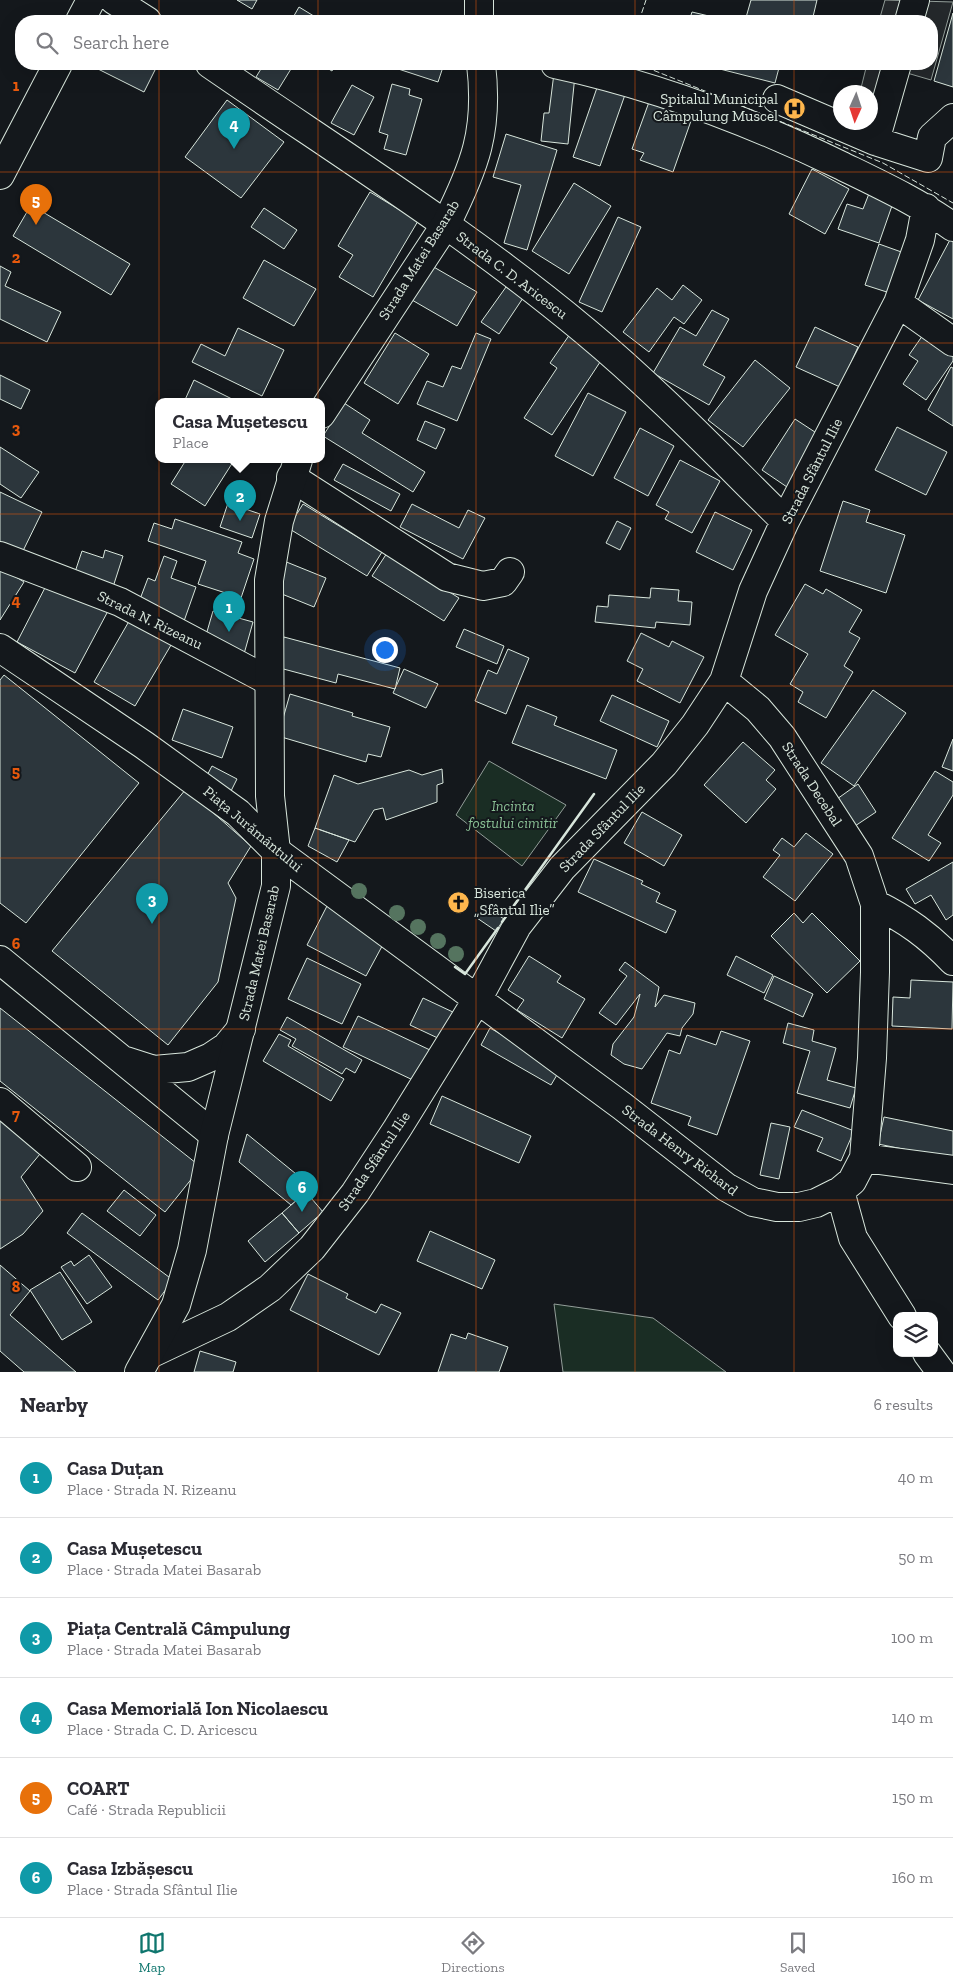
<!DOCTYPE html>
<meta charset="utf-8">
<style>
:root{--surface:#fff;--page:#f2f2f3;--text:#2b2b33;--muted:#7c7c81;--line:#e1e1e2;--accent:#0f766e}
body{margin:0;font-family:"Zilla Slab",serif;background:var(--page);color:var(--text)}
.controls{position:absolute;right:15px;bottom:15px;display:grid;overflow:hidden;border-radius:10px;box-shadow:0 5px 20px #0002}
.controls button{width:45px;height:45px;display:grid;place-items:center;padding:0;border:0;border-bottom:1px solid var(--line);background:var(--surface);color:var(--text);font:25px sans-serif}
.compass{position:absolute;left:833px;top:85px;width:45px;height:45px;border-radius:50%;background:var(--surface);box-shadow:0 5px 20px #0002;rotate:183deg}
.you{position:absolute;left:384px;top:649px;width:18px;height:18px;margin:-12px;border:4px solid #fff;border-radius:50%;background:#1a73e8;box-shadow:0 0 0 8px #1a73e833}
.badge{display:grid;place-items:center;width:32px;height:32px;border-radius:50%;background:var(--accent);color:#fff;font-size:16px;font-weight:700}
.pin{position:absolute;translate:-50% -41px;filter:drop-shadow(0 1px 2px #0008)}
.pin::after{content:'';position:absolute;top:26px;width:18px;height:15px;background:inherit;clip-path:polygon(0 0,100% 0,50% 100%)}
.popup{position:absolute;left:155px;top:398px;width:170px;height:65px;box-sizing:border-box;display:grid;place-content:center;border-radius:10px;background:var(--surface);filter:drop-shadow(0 1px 4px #0005);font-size:16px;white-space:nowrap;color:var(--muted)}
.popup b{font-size:19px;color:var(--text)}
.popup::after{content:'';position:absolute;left:50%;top:100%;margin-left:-10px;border:10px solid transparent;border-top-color:var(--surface)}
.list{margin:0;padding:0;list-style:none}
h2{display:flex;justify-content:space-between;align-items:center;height:65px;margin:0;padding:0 20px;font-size:21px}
h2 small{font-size:16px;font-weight:400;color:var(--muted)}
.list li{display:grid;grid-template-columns:32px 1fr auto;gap:15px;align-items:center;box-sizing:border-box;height:80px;padding:0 20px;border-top:1px solid var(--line)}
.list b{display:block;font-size:19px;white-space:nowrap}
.list p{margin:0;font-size:16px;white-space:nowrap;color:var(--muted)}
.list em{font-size:16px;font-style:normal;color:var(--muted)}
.icon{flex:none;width:28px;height:28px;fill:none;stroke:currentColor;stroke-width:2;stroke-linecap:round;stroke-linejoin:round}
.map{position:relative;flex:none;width:953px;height:1372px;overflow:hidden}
.search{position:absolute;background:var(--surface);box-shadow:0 5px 20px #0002;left:15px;right:15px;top:15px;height:55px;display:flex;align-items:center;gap:12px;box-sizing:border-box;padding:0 18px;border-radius:20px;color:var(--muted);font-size:19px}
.sheet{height:545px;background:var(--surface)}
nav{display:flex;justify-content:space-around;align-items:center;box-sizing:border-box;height:70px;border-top:1px solid var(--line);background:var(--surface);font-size:14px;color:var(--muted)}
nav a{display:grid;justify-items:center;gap:2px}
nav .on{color:var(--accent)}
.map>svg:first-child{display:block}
.green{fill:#1a2d24;stroke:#939e99}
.parking{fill:#24282b;stroke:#939e99}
.building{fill:#2c363c;stroke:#d8e6dc}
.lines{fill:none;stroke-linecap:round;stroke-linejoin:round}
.minor-casing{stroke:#d8e6dc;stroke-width:30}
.major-casing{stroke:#d8e6dc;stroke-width:30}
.minor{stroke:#14181c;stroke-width:28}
.major{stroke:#14181c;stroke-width:28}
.fence{stroke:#d8e6dc;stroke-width:1;stroke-dasharray:6 2.5;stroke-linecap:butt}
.wall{stroke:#d8e6dc;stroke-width:2.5}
.tree{fill:#55745f}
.grid{fill:none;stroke:#e8590c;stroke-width:1;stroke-opacity:0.55}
.labels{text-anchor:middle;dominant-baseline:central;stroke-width:4;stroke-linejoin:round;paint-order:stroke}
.poi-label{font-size:15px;fill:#d8e6dc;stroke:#14181c;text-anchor:end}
.street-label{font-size:15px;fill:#d8e6dc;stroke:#14181c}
.park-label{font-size:15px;font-style:italic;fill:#8ac095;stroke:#14181c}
.grid-label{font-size:16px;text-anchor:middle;font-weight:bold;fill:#e8590c;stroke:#14181c;stroke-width:4;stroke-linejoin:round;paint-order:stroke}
</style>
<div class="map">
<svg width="953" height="1372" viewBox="0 0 953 1372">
<rect width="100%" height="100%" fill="#14181c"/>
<path class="green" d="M489,761L566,805L522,866L456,815Z
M554,1304L653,1318L726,1372H563Z"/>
<path class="parking" d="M885,0L953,2L931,80L907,73L871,117L870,92H860L867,64H932V21H879Z"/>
<path class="building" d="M237,0H257L252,9Z
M751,0H817L812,21H745Z
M299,7L322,21H291Z
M692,12L730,21H689Z
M953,13V87L934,81Z
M88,64H158L144,92Z
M264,64H294L278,90L256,77Z
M320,64H336L332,71Z
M383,64H444L438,82Z
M700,64H780L775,83Z
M782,64H801L800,68Z
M554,73L575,75L568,144L541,141L544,113H549Z
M600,79L627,89L600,166L573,157Z
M392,84L410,89L409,95L422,99L406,155L384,149L388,135L379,132Z
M352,85L374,97L354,135L331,123Z
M227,100L284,142L241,198L185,157Z
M649,102L692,118L673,172L640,160L644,153L632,149Z
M506,134L557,150L527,250L504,243L521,185L493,177Z
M812,169L849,189L825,234L789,214Z
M574,183L611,206L569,274L532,251Z
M870,191L894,200L879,243L838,229L847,204L863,209Z
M370,192L418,221L373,297L339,277L353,255L338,246Z
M31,205L130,264L111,295L13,236Z
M264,208L297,230L284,249L251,227Z
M618,217L641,227L602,312L579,302Z
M952,236L953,237V319L918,300Z
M879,244L907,254L893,294L865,285Z
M264,260L316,289L294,326L243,298Z
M0,266L11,272L5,286L61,312L47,342L0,319Z
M432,266L477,292L457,326L412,300Z
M683,285L702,300L684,324L674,317L649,352L623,332L657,288L672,300Z
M506,287L523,298L499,334L481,322Z
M712,310L729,319L703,365L725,377L709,405L653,373L680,327L696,336Z
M815,327L858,347L840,387L796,367Z
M238,328L284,350L262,396L192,362L201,344L225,356Z
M925,332L953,351V361L926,400L903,384L918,361L909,355Z
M395,333L429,354L398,404L364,383Z
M476,333L491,339L457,421L417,404L427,381L443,387L452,366L461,369Z
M570,334L604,356L552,435L524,418L557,368L550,363Z
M755,360L790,388L743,447L708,420Z
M951,367L953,368V426L928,410Z
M0,375L30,390L21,409L0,399Z
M194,380L238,402H184Z
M588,393L626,412L593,476L555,456Z
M344,403L370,420L362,433L425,472L413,492L323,436Z
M795,419L821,436L787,487L762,470Z
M425,421L445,429L436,449L417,440Z
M897,427L947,452L926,495L875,470Z
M640,428L674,446L648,496L614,478Z
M0,447L39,472L21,498L0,484Z
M186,460H228L233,462L205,506L171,484Z
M680,460L720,481L692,533L665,519L669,512L656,505Z
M343,464L400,494L391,511L334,480Z
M0,492L42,512L21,555L0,545Z
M843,501L870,510L866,522L905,535L886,593L820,571Z
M228,503L260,514L252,538L220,527Z
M303,504L382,552L367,576L288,528Z
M412,504L459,528L468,510L485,518L463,559L400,527Z
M715,512L752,530L733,570L696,552Z
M175,519L242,542L238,553L254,559L241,598L198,584L206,561L148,541L154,523L172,529Z
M617,521L631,528L620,550L606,543Z
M105,550L123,556L113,587L74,575L82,551L103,558Z
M387,553L459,598L444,621L372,576Z
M164,556L177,561L171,578L196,587L183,624L137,607L148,578L155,581Z
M284,561L326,578L314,607L272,590Z
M0,567L24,582L0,620Z
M49,580L108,611L75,673L17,642Z
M805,584L823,594L826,589L862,610L849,632L860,638L844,666L853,672L826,718L798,702L803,692L790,684L808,654L775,635Z
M651,588L679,590L678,601L692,602L690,625L656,622L655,628L595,622L597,606L608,607L609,595L650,598Z
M213,611L253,622L244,654L204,642Z
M132,616L174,640L135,706L94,682Z
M464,629L504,646L497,664L456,647Z
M641,633L669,647L672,641L704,657L680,703L637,681L643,669L627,661Z
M284,637L400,668L395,689L338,674L336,683L276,667Z
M508,649L529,658L506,714L475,701L488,670L497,674Z
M404,669L438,684L426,708L393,693Z
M4,675L139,783L26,923L0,903V680Z
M873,690L906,713L854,786L821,763Z
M290,694L353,713L352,716L390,727L381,757L368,754L366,762L278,736Z
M612,695L669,721L657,747L600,721Z
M527,705L557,717L554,725L617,750L606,779L512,743Z
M183,709L233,727L222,758L172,740Z
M953,739V771L942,767Z
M743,742L775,770L766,780L776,789L746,823L704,785Z
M212,766L237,779L229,795L204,781Z
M442,769L443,783L437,785V802L386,820L383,808L374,810L355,842L315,828L334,775L358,784L409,770L422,775Z
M935,771L953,782V795L928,835L941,843L929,861L892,838Z
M858,784L876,812L855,826L837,799Z
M186,789L251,846L228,883L236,898L218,982L168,1045L52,951Z
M642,812L682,835L664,866L624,843Z
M315,828L349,840L337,862L308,846Z
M806,833L833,854L795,901L763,877L780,855L773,850L782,838L794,847Z
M594,859L643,881L641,884L660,893L656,902L676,911L666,933L578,892Z
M953,862V915L946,920L931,895L915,904L906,889Z
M327,906L387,937L366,976L307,945Z
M485,906L504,919L496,931L477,918Z
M794,913L803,923L812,913L860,961L827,993L771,936Z
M529,956L561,976L557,982L585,999L562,1038L517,1010L524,1000L508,990Z
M736,956L773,975L764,993L727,975Z
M307,958L361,984L342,1024L288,999Z
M625,962L659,987L655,1007L664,995L695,1003L693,1014L682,1028L680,1036L667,1033L642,1069L624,1064L611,1055L613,1044L634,1017L640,994L616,1025L599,1013L627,976L619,970Z
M774,976L813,994L803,1017L764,999Z
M911,980L953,982L952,1029L892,1026L893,997L910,998Z
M423,998L455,1013L442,1040L410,1025Z
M0,1008L201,1167L165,1212L0,1081Z
M358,1016L430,1050L415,1081L343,1047Z
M287,1017L362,1060L355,1073L346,1068L342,1074L292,1046L296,1039L280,1030Z
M788,1023L814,1030L812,1041L836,1048L827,1080L856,1088L850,1108L797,1093L810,1051L783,1043Z
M490,1028L561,1068L551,1085L481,1045Z
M721,1031L750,1041L717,1135L688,1125L691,1117L651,1103L669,1050L680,1054L687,1035L716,1045Z
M279,1034L291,1040L288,1046L344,1079L331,1101L263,1061Z
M442,1096L531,1136L519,1163L430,1124Z
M802,1110L854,1131L841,1161L817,1151L823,1138L794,1127Z
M0,1117V1120L40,1154L21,1177L43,1211L23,1234L0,1249Z
M884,1117L953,1131V1159L878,1144Z
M771,1123L790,1127L779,1179L760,1175Z
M247,1134L312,1187L291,1205L239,1162Z
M124,1190L156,1215L140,1236L107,1211Z
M306,1192L323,1212L299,1233L282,1213Z
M82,1213L173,1280L158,1300L67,1233Z
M282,1213L299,1233L265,1262L248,1241Z
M430,1231L495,1260L482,1289L417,1261Z
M89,1255L112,1287L87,1304L61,1267L71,1261L74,1266Z
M0,1265L30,1291L10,1315L76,1372H24L0,1351Z
M60,1272L92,1322L62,1340L30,1290Z
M308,1274L348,1294L346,1298L376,1313L381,1304L401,1313L379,1355L290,1310Z
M468,1333L508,1347L499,1372H438L451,1334L466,1339Z
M200,1351L236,1362L233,1372H194Z"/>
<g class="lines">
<defs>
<path id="minor" d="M114,0L147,21
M80,21L91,0
M909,21L915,0
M210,64C336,151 468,233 585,331C656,390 720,457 785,521
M555,64C654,85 749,121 840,165C879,184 918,202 953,227
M897,64L875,141L928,158L932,137L953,118
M777,99L875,141
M0,175L58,64
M898,303L953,342
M291,477L447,577L483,586L503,582L510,572
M0,556L120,602L269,681
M0,648L144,745L238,813L276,851L622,1106L726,1187L753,1202L777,1207H799L816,1203L840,1191L852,1181L864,1158L872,1058L875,972V904L859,856L782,737L758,709L724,681
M875,904C907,920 928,935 953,961
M0,960L214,1135
M126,1061L154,1070L188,1067L211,1057L226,1047L241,1029
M0,1102L77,1167
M864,1158L953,1170
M840,1191L853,1238L902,1316
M927,1353L941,1372
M150,1354L228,1317L270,1288L312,1248L355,1193L397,1129L477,1000L517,926L562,868L664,764L695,725L724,681L753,591L785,521L898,303L920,240L926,208"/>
<path id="major" d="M479,0V21
M321,414L446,224C475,166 489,130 481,64
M139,1372L176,1305L192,1250L214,1135L276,886V851L270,796L269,580L279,521L298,460"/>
</defs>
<use href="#minor" class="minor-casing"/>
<use href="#major" class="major-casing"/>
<use href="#minor" class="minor"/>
<use href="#major" class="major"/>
<path class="fence" d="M639,21L646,0
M638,64L883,163L953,203"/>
<path class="wall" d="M502,922L594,794
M455,967L465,974L498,928"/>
</g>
<g class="tree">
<circle cx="359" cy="891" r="8"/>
<circle cx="397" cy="913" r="8"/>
<circle cx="418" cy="927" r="8"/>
<circle cx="438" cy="941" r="8"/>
<circle cx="456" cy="954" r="8"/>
</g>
<path class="grid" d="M159,0V21M318,0V21M476,0V21M635,0V21M794,0V21M159,64V1372M318,64V1372M476,64V1372M635,64V1372M794,64V1372M0,172H953M0,343H953M0,514H953M0,686H953M0,858H953M0,1029H953M0,1200H953"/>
<defs>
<symbol id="hospital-disc" viewBox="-11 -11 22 22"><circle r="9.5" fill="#ffb74d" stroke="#14181c"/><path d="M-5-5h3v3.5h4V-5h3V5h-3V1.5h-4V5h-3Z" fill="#111"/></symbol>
<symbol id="church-disc" viewBox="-11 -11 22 22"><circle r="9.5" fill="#ffb74d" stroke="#14181c"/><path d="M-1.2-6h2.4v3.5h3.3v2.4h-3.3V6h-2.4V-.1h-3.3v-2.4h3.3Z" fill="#111"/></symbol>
</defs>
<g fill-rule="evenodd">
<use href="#hospital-disc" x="782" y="96" width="25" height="25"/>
<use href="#church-disc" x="446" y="890" width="25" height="25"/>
</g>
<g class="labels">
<g class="poi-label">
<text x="778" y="99">Spitalul Municipal<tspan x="778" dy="17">Câmpulung Muscel</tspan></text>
<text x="474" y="893" text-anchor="start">Biserica<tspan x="474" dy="17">„Sfântul Ilie”</tspan></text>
</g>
<g class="street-label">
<text transform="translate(419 260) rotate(-58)">Strada Matei Basarab</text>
<text transform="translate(512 275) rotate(37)">Strada C. D. Aricescu</text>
<text transform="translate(812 471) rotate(-63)">Strada Sfântul Ilie</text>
<text transform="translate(150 620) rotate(26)">Strada N. Rizeanu</text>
<text transform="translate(812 784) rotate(57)">Strada Decebal</text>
<text transform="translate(602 828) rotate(-46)">Strada Sfântul Ilie</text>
<text transform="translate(253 829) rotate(40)">Piața Jurământului</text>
<text transform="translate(259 953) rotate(-77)">Strada Matei Basarab</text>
<text transform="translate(680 1150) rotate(37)">Strada Henry Richard</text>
<text transform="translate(374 1161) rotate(-56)">Strada Sfântul Ilie</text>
</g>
<g class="park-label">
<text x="513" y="806">Incinta<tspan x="513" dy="17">fostului cimitir</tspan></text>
</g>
</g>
<g class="grid-label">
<text x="16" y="91">1</text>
<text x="16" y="263">2</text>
<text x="16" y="434">3</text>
<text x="16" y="606">4</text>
<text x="16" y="777">5</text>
<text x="16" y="949">6</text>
<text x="16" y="1120">7</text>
<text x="16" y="1292">8</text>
</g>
</svg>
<div class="controls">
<button><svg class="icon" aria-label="layers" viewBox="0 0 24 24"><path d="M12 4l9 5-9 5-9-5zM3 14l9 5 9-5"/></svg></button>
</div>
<svg class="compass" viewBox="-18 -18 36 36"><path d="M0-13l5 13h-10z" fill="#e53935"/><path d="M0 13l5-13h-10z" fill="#7c7c81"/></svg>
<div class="you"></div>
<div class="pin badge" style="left:229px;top:632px;background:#0f9aa8">1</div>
<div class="pin badge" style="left:240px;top:521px;background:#0f9aa8">2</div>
<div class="popup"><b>Casa Mușetescu</b>Place</div>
<div class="pin badge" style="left:152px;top:924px;background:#0f9aa8">3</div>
<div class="pin badge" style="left:234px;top:149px;background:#0f9aa8">4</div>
<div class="pin badge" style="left:36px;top:225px;background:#e8710a">5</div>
<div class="pin badge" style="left:302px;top:1212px;background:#0f9aa8">6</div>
<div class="search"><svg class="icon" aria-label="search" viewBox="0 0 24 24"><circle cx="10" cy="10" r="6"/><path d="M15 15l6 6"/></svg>Search here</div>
</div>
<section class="sheet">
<h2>Nearby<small>6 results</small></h2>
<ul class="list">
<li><span class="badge" style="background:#0f9aa8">1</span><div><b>Casa Duţan</b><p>Place · Strada N. Rizeanu</p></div><em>40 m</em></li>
<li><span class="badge" style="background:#0f9aa8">2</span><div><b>Casa Mușetescu</b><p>Place · Strada Matei Basarab</p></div><em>50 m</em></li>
<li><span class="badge" style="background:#0f9aa8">3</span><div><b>Piața Centrală Câmpulung</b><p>Place · Strada Matei Basarab</p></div><em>100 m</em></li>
<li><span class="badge" style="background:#0f9aa8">4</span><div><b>Casa Memorială Ion Nicolaescu</b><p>Place · Strada C. D. Aricescu</p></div><em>140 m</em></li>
<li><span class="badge" style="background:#e8710a">5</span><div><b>COART</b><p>Café · Strada Republicii</p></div><em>150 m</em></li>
<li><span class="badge" style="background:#0f9aa8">6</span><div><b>Casa Izbășescu</b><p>Place · Strada Sfântul Ilie</p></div><em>160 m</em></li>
</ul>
</section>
<nav>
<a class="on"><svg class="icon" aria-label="map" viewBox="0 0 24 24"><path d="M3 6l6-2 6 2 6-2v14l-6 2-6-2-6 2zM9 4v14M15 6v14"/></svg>Map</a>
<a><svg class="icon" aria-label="directions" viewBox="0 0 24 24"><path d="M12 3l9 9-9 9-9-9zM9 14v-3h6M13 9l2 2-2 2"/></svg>Directions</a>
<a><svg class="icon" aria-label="saved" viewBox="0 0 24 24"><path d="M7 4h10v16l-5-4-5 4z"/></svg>Saved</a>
</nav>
